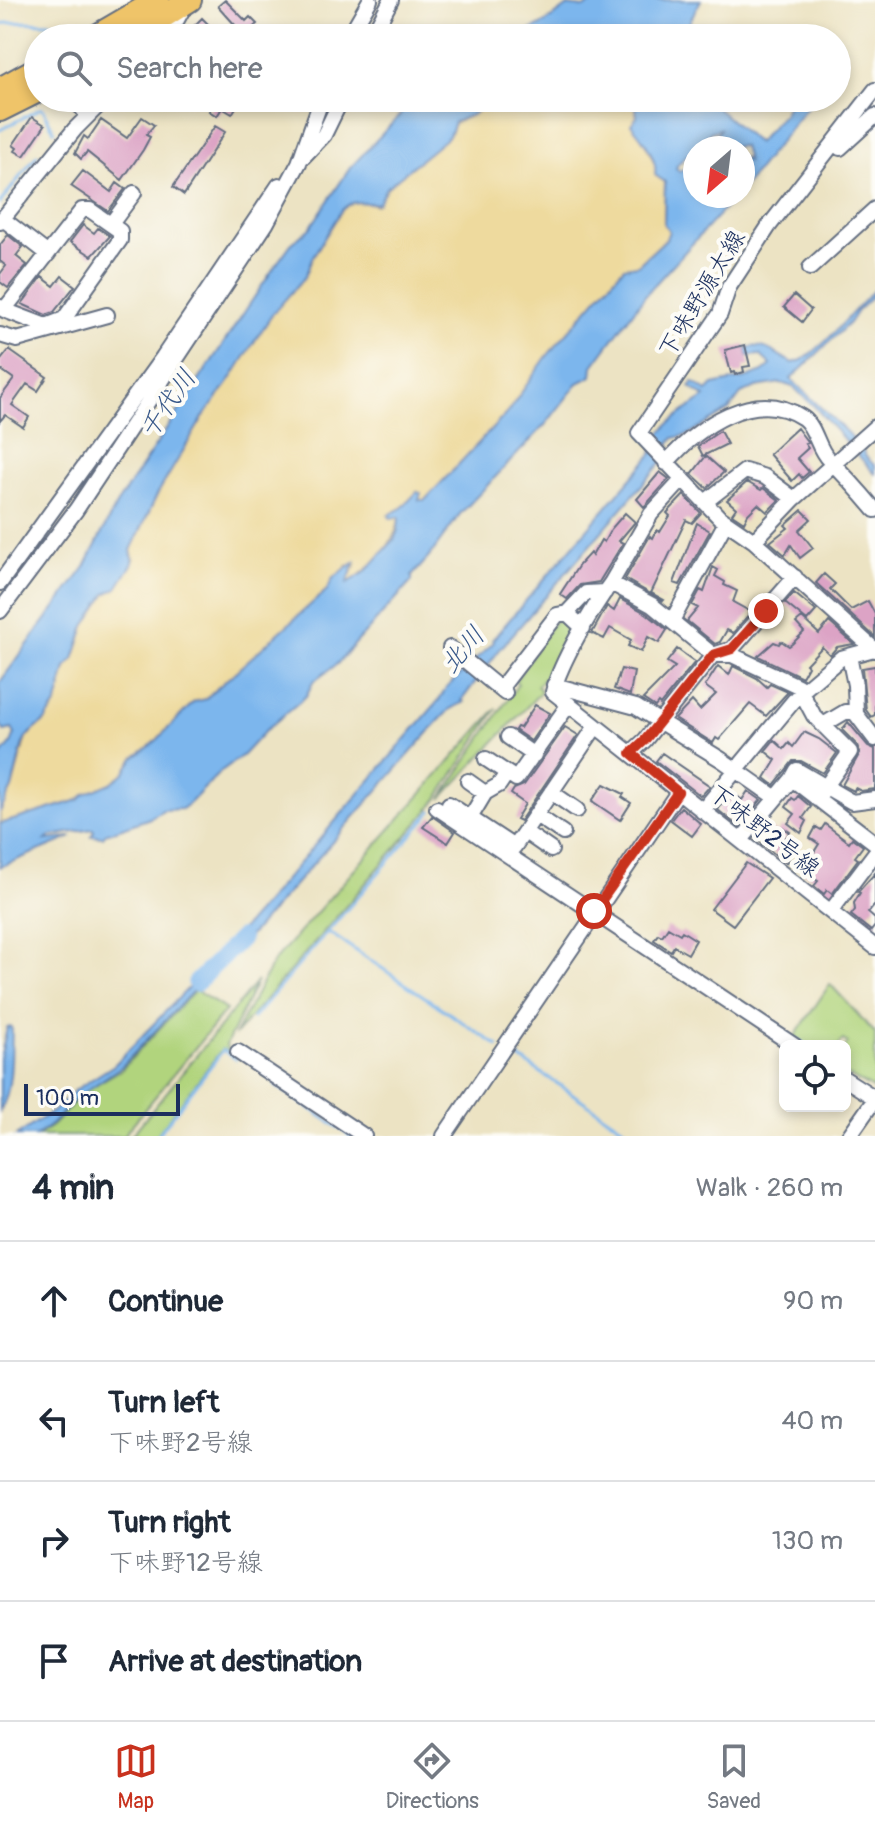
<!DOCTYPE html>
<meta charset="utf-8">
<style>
:root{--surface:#fff;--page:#f6f6f7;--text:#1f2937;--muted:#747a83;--line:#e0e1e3;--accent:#c8321e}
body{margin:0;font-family:Pangolin,"Klee One",sans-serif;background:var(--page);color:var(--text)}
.controls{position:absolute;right:24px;bottom:24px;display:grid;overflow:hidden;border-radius:12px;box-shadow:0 4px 12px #0003}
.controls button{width:72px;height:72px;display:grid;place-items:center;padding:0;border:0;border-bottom:2px solid var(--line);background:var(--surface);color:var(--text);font:40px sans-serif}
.compass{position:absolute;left:683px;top:136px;width:72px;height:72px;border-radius:50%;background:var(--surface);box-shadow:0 4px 12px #0003;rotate:208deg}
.scale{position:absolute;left:24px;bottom:20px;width:156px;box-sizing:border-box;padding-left:8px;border:4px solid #1b2f5e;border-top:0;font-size:22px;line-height:28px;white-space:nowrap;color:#1b2f5e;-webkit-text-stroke:6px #fdfcf7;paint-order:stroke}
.stop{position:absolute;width:24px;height:24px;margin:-18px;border:6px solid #c8321e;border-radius:50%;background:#fff}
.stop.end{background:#c8321e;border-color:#fff;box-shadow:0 2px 8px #0008}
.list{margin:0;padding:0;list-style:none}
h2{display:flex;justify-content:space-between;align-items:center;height:104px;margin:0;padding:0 32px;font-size:34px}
h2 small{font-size:26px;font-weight:400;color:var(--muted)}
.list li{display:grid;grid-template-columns:52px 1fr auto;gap:24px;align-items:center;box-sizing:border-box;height:120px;padding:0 32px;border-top:2px solid var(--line)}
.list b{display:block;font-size:30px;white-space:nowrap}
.list p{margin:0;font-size:26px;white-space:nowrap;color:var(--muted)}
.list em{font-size:26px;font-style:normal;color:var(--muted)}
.icon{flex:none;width:44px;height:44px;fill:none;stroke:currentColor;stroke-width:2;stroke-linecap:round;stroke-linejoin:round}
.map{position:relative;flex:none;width:875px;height:1136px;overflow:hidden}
.search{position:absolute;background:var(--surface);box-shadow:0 4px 12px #0003;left:24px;right:24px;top:24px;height:88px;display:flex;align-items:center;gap:20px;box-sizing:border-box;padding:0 28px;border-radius:44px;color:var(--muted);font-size:30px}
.sheet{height:584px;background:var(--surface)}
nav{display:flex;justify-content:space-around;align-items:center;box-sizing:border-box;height:112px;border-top:2px solid var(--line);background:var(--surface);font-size:22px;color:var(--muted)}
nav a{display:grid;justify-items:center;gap:4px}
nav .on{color:var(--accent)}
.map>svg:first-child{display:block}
.green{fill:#b1d47d;stroke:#66826e;stroke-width:2}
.sand{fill:#eeda9e;stroke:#84847e;stroke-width:2}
.water{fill:#7cb6ed;stroke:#4c72a6;stroke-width:2}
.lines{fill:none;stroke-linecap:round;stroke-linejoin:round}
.stream{stroke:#7cb6ed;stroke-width:3}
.river{stroke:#7cb6ed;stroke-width:18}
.building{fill:#dca3c5}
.minor-casing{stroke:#646e81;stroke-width:18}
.highway-casing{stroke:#646e81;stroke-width:26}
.minor{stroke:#fff;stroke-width:14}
.highway{stroke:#efc469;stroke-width:22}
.route{stroke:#c8321e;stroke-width:10}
.labels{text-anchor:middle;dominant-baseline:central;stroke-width:8;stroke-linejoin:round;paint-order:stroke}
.street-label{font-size:24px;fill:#1b2f5e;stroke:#fdfcf7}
.water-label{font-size:26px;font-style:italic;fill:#385889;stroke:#fdfcf7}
</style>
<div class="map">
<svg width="875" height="1136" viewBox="0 0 875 1136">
<rect width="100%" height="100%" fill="#fdfcf7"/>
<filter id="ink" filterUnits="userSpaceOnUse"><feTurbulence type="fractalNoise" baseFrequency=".0125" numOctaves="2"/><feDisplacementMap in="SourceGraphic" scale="16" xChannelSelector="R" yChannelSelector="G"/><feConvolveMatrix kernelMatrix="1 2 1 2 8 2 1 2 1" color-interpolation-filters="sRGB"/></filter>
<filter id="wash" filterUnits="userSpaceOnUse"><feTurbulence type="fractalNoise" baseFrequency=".006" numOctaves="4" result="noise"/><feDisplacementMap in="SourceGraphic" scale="32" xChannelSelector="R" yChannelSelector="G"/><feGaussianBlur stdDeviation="1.8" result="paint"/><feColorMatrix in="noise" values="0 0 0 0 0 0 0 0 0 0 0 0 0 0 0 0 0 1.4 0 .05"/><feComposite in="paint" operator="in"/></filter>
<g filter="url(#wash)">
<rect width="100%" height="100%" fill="#ece3c3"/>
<path class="green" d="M557,617L578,626L561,661L537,686L541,690L539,694L441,799L518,684L515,681Z
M497,708L434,804L234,1036L273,962Z
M257,981L226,1045L229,1054L222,1049L156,1136H131Z
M830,984L875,1033V1090L845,1074V1047L848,1043L843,1040L838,1046H804L793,1039Z
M195,990L226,1010L123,1136H38L53,1125L85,1091L122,1069Z"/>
<path class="sand" d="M488,98H635L637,118L634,121L656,165L655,175L665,182L664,224L669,231L666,239L638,265L623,268L547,356L507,413L425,500L422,502L418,499L417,492L403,507L389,515L399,517C397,544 369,569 348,584L346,582L356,564L347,566L327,590L205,699L194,702L154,743L134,758L124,773L111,783L85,794L79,800L0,824V812L12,788L26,737L45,721L57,703L66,667L74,659L85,626L106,594L117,587L134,560L131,550L158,493L202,419L274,312L305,277L312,258L341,211C351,200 362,198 375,205L386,188L449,136L454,123L474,114Z"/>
<path class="water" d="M598,0H701L690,21L688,38H516L545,23L568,6L584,8Z
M408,98H412L408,109L411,111L423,98H488L474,114L454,122L449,136L386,188L378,203C363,205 354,196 341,211L312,258L305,277L274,312L256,339L230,381L202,419L158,493L131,550L133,563L117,588L106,594L85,626L74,659L66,668L57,703L45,721L26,737L22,746L12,788L0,812V757L11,744L15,734L12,729L4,731L0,724V682L85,567L116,505L275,266L291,244L310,228L350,168L400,115Z
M635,98H711L718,109L757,143L784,113L791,98H814L743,188V158L747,161L743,146L709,148L720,129L711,132L678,164L676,168L679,171L687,168L695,162V196H706L712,201L714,196H736L647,293L593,366L592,376L578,383L545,425L460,514L429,557L412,576V581L337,664L313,682L306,696L266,730L243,755L220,772L190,803L182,809L163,810L150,818L105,834L103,837L91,836L94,832L93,829L51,836L46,840L72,837L0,867V824L79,800L85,794L111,783L124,773L134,758L154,743L194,702L205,699L327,590L333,578L355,562L347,583L364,573L394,540L398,530L399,517L390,518L389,515L403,507L417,492L421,493L419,500H425L507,413L547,356L624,267L638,265L666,239L669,231L664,224L665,182L655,175C658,157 642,138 631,124L637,117Z
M875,289V294L857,311L849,323L791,379L861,446L866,457L875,466V474L814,406L793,387L781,383L756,387L741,394L729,410L687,435L674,438L668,445L670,452L661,463L501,648L462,700L464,702L450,709L437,723L231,957L222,953L440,699L446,688L494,642L492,640L652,454C656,427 684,412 705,397L690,387L693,382L707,391L713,385L747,378L763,372L771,365L760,355L748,356L746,348C766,342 776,355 793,363L802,360C831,341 851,312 875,289Z
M196,980L199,982L192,992L122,1066L76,1098L52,1124L36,1136H16L56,1109L75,1090L114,1065Z
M10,1027L12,1028C11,1053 13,1090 0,1111V1058L7,1028Z"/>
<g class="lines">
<path class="stream" d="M117,11L135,0
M0,24C29,19 59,26 88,23
M89,26L104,19
M43,109L54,131
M0,130L41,108
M0,203L37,155
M328,932L498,1046
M253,1018L432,811
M797,1039L807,1046
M509,1051L635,1136
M275,1085L351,1136
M157,1136L223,1050L236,1059"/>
<path class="river" d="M196,983L241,938"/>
</g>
<g id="blocks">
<path class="building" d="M225,0L246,21L250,17L257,24L248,32L254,38H223L236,26L218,6Z
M202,18L214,30L223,38H195L189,31Z
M204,98H242L232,114L222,108L217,116L209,111L214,104Z
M32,117L45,125L24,156L15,151L17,148L13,145Z
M142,117L154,125L146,135L150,137L143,150L122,180L87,152L81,159L75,153L84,136L88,139L101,120L127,138Z
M215,126L225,132L184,195L173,187Z
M83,171L111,192L117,183L125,189L108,211L71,186Z
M83,225L94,233L98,228L110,236L92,256L70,242Z
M8,235L23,247L16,256L27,265L8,288L0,282V274L6,266L0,261V245Z
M62,276L75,286L54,312L46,315L22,304L42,277L54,286Z
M794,295L811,310L802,322L784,307Z
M745,345L750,366L743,367L744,372L735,375L734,372L731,373L725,350Z
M9,350L47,377L38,391L27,384L12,405L29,417L23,427L5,415L0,421V398L14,379L0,369V361Z
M797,428L806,440L808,443L805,444L808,448L797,458L809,472L802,478L799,474L792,481L769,454Z
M720,431L727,444L703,456L698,446Z
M706,456L724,472L707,488L692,474Z
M660,472L669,479L644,507L637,499Z
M747,482L761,490L763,488L779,500L767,512L758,504L748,514L744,522L732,514L736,508L727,500Z
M684,495L701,513L692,523L686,520L651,593L664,600L663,601L625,579L650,536L653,538L657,530L660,532L670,516L667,513Z
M802,510L811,519L799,530L813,548L800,558L791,545L785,555L770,542L788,528L785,525Z
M625,513L635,522L619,541L623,543L599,582L580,585L567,599L560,594L579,565L590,553L592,556L601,540L604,542L611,529Z
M697,523L710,531L680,585L674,583Z
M713,567L718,570L715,576L725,582L724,585L737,591L733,602L751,612L733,633L727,630L720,642L715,644L687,621L698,608L692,605L700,590L704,592Z
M824,574L835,584L830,589L851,610L868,601L875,614V637L816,583Z
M794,593L816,611L807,621L785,603Z
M620,599L646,613L667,630L659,643L648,637L641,652L628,646L631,640L610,628L604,639L592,633L607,606L614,611Z
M802,618L819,634L829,622L854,644L837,647L830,655L822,647L806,664L808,666L802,677L758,656L774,642L779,644L781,641L789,646L792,644L804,632L796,623Z
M677,649L695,662L660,705L658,703L655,707L643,699L675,667L667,662Z
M718,666L729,675L733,666L757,678L767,687L770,684L788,692L766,716L750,704L719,740L716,738L713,743L675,719L692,701L700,710L716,694L705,686Z
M875,666V715L871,717L866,710L862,668Z
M621,669L634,672L630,695L614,689Z
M535,705L550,713L531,741L515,730L517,727L520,728Z
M848,722L868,746L875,749V789L861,791L855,788L854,791L842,785L860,753L857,745L842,730Z
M565,727L578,735L520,821L516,819L525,804L511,794L514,789L524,785Z
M804,732L819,739L837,753L823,773L801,761H793L774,785L765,778L776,760L765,751L774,740L784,749L789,743L793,747Z
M662,753L710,786L701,796L656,761Z
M604,784L624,794L622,797L631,803L620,820L592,801Z
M748,791L761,800L739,827L718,810L725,800L728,802L733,793L742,800Z
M798,796L811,807L803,818L807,821L801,833L788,823L795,814L786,807L792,798L795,800Z
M681,807L701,824L692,836L671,820Z
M432,816L455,832L448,843L423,827Z
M825,824L849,842L852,838L863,846L855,857L858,859L832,894L827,890L824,894L814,886L818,881L802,871L819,844L810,838L816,827L821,830Z
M767,826L777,833L782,827L790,832L779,846L791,855L786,863L757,840Z
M746,863L769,878L733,925L711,909Z
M875,873V905L868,913L875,919V926L871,931L851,915L855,910L854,903L860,893L858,892Z
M668,927L680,934L682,931L696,940L688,954L674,946L671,951L654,940L658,934L662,936Z"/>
</g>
</g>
<g filter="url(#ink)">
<use href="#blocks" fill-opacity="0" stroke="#646e81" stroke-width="2"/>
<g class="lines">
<defs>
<path id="minor" d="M167,38L184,7
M348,38L370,0
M371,38L391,0
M875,90L769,226L729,287L720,314L639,433L719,517L754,541L875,650
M74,98L88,116
M840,148L875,116
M303,157L324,135L342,98
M3,219L48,254
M0,222L75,129L106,98
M111,224L134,193
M810,268L875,209
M0,307L4,310L46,326L64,319L120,240V231L90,210H82L4,310
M0,335L17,340L107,315
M666,463C697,428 755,385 803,418C816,427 817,449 829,460C846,476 860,492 875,510
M705,502L745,471L765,477L794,499
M754,541L794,499L875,427
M0,583L163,357L279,185
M611,583L651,514L683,479
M0,611L76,510L266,224L299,163L322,98
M567,613L586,593L605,592
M672,621L726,522
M450,648L505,693
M849,656L855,685L856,714L875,739
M554,685L636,707L722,760L776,798
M500,689L557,615L567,613L583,628
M823,725L845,712H856
M508,737L534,755
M631,753L645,740L713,655L732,649L795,577
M486,759L507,773
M792,779L797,770L852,802L875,799
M468,781L485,793
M551,792L577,810
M817,799L850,752L814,716L798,686L732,655H713L652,605L611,583C593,607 560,663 553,692L875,947
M449,804L514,847L596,726
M437,808L795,1046
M702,811L801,692L841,658L874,649
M536,815L563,833
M470,818L485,793L499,785L507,773L516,779L569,704
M525,832L551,850
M741,840L792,779L875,843
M831,911L875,853
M238,1052L364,1136
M845,1079L875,1098
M444,1136L678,792
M849,1136L875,1099"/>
<path id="highway" d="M93,38L158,0
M130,38L190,0
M0,89L38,68
M0,110L38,91"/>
</defs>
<use href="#minor" class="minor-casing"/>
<use href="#highway" class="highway-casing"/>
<use href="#minor" class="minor"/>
<use href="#highway" class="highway"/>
</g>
</g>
<g class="lines" filter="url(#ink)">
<path class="route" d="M594,911L678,792L631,753L645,740L713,655L732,649L766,611"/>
</g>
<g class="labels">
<g class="street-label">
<text transform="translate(702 294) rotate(-59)">下味野源太線</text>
<text transform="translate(764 831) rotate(38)">下味野2号線</text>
</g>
<g class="water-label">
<text transform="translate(168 404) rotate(-55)">千代川</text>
<text transform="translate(463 650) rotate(-49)">北川</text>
</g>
</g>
</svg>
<div class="controls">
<button><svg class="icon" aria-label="locate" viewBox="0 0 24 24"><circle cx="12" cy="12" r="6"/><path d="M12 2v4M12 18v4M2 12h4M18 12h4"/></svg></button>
</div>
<svg class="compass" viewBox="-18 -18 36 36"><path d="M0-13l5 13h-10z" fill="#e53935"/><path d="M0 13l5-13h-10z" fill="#747a83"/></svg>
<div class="scale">100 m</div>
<div class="stop" style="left:594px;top:911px"></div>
<div class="stop end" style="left:766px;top:611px"></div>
<div class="search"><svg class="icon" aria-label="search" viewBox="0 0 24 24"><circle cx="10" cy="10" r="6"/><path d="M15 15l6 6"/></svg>Search here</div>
</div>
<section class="sheet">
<h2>4 min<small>Walk · 260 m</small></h2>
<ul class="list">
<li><svg class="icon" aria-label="ahead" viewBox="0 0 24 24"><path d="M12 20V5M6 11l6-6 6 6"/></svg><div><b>Continue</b></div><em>90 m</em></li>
<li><svg class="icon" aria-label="left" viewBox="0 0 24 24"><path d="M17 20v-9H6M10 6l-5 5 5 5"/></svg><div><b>Turn left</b><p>下味野2号線</p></div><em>40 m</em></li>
<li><svg class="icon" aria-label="right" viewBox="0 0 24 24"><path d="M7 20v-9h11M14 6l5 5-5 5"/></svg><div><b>Turn right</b><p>下味野12号線</p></div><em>130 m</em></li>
<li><svg class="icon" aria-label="arrive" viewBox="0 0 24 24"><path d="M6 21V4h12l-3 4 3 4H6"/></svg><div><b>Arrive at destination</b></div></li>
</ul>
</section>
<nav>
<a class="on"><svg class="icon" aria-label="map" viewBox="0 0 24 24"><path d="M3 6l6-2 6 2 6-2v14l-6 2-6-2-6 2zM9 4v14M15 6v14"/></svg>Map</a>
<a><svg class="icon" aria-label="directions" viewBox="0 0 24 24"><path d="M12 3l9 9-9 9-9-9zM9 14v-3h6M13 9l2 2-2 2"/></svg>Directions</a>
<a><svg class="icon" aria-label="saved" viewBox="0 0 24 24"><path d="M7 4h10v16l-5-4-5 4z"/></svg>Saved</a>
</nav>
